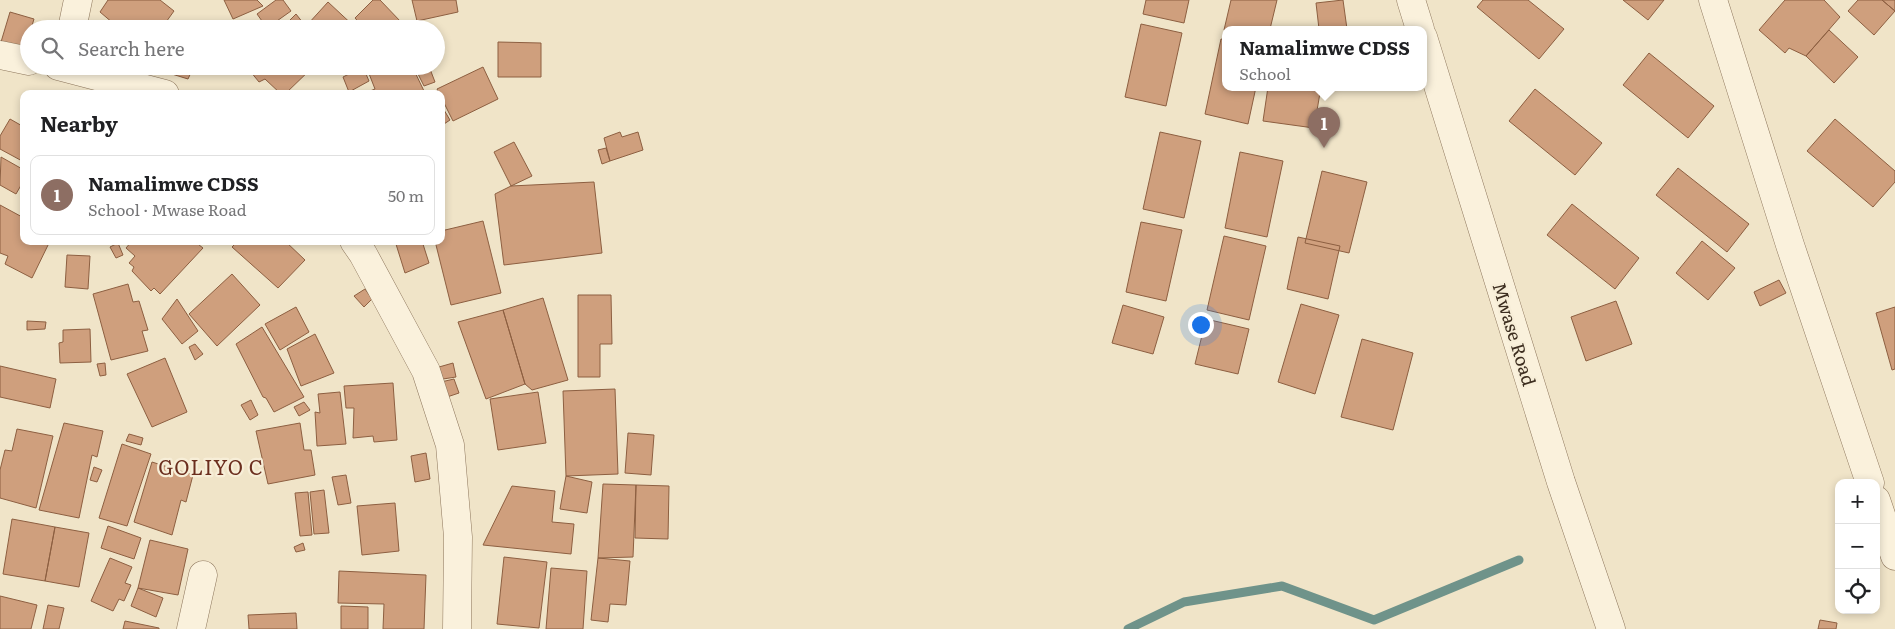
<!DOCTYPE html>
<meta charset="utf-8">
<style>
:root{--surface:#fff;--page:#f2f2f2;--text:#202124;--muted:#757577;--line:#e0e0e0;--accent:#0f766e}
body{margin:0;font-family:Literata,serif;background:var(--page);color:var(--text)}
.controls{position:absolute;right:15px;bottom:15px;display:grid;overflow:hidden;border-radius:10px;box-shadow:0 2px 8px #0003}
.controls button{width:45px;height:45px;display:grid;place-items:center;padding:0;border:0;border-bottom:1px solid var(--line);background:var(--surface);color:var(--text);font:25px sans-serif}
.you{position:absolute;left:1200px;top:324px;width:18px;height:18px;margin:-12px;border:4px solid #fff;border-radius:50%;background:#1a73e8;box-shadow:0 0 0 8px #1a73e833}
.badge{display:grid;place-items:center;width:32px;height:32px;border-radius:50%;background:var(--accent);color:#fff;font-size:16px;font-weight:700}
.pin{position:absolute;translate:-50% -41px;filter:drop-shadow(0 1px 2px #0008)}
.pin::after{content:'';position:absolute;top:26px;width:18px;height:15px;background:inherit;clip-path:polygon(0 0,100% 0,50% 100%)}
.popup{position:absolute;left:1222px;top:26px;width:205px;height:65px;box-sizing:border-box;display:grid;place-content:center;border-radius:10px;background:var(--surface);filter:drop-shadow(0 1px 4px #0005);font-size:16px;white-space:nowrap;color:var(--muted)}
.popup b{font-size:19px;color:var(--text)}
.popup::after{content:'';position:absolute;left:50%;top:100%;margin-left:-10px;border:10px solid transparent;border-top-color:var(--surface)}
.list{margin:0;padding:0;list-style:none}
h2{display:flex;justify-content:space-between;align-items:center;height:65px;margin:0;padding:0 20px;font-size:21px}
h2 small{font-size:16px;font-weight:400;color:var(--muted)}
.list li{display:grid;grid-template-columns:32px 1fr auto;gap:15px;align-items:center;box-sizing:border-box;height:80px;margin:0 10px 10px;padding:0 10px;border:1px solid var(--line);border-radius:10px}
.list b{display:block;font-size:19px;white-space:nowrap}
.list p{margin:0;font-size:16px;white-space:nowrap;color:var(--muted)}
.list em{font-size:16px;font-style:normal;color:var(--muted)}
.icon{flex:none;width:28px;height:28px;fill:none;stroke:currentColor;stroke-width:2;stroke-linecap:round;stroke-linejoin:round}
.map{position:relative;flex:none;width:1895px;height:629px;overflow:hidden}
.search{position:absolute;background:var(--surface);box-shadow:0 2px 8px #0003;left:20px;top:20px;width:425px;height:55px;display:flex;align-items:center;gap:12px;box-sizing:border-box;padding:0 18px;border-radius:28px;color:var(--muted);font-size:19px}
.panel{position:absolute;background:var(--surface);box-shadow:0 2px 8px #0003;left:20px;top:90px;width:425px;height:155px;border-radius:10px}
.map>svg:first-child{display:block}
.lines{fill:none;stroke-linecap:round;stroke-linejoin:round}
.stream{stroke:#6f938a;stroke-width:9}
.building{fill:#cf9f7d;stroke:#8d5f41}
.minor-casing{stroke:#8d765c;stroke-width:29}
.minor{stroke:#faf1dc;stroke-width:28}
.labels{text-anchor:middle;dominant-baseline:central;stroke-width:4.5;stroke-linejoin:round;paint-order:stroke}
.street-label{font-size:18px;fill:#3d2e20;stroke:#f7eed8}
.quarter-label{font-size:20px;letter-spacing:1px;fill:#6b2e1e;stroke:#f7eed8}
</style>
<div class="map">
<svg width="1895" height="629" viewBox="0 0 1895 629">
<rect width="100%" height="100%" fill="#f0e4c8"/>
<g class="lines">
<path class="stream" d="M1128,629L1184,602L1282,586L1374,620L1519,560"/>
</g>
<path class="building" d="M108,0H160L174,11L161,29H120L100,12Z
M224,0H257L263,6L233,19Z
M276,0H283L291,11L267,28L257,14Z
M373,0H380L401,22L395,29H365L355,18Z
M412,0H456L458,12L417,21Z
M1146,0H1189L1184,23L1143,14Z
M1231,0H1277L1270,29L1224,30Z
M1343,0L1347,29H1319L1316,3Z
M1483,0H1528L1564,29L1539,59L1477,7Z
M1623,0H1664L1648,20Z
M1785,0H1824L1840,17L1806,56L1789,48L1785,53L1759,30Z
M1858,0H1882L1895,11L1874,35L1848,11Z
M1882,0H1895V11Z
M328,2L357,29H314L308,24Z
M10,12L34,19L31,29H29L25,49L1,42Z
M296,14L307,28L306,29H286L284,26Z
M1141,24L1182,33L1166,106L1125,97Z
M1829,30L1858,57L1834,83L1806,56Z
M1221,39L1225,40V87H1256L1248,124L1205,114Z
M498,42L541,43V77H498Z
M1649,53L1714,106L1688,138L1623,85Z
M146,66H194L188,79Z
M246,66H313V67L285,94H281L265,79L259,82Z
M366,66H412L424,91L419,94H372L370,91L375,89Z
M363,67L369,81L349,92L343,77Z
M483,67L498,99L453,121L437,89Z
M430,69L435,82L424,86L418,74Z
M1268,87H1321L1314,128L1263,121Z
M1535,89L1602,143L1575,175L1509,121Z
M441,105L450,120L441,126Z
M10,119L24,127V162L0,149V136Z
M1835,119L1895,171V182L1873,207L1807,151Z
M620,132L622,137L638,132L643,150L610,161L604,138Z
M1160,132L1201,141L1184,218L1143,209Z
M514,142L532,176L511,186L494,152Z
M606,148L610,161L602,164L598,150Z
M1240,152L1283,161L1267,237L1225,228Z
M1,157L24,170V180L16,194L0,185Z
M1678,168L1749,224L1727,252L1656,195Z
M1322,171L1367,182L1349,253L1305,243Z
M594,182L602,253L504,265L495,194L511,186Z
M1572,204L1639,258L1615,289L1547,235Z
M0,205L24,218V241H50L32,278L5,264L8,256L0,253Z
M483,221L501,293L451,305L435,241H441V231Z
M1141,222L1182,230L1166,301L1126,292Z
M1224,236L1266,246L1249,320L1207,310Z
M1298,237L1340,246L1328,299L1287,289Z
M132,241H194L203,248L160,294L154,288L151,291L132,271L134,267L129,263L135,256L126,248Z
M238,241H285L305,260L278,288L232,247Z
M395,241H422L429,263L405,273Z
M1702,241L1735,268L1708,300L1676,273Z
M118,243L123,255L116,258L110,247Z
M67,255L90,256L88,289L65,287Z
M232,274L260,305L217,346L189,314Z
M1779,280L1786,293L1760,306L1754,292Z
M128,284L133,302L139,301L148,330L142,331L148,351L111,360L93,294Z
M365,289L372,299L364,307L354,296Z
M578,295H611L612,344H600V377H578Z
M543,298L568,380L532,390L525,384L503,310Z
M177,299L198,331L182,344L162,319Z
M1616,301L1632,344L1586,361L1571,317Z
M1301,304L1339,315L1315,394L1278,382Z
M1123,305L1164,317L1153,354L1112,343Z
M296,307L309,332L280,350L265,324Z
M1895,307V369L1892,370L1876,313Z
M503,310L525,384L486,399L458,322Z
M1206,319L1249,329L1238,374L1195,364Z
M27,321L46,322L45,329L27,330Z
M262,327L304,397L274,412L266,398L263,397L236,344Z
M90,329L91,362L60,363L59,343L63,342V330Z
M315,334L334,373L301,386L287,349Z
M1362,339L1413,353L1393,430L1341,417Z
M195,344L203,354L195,360L189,347Z
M165,358L187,412L152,427L127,374Z
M105,363L106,375L100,376L97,364Z
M453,363L456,377L443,379L439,367Z
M0,366L56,379L50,408L0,397Z
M454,379L459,393L444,398L441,382Z
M393,383L397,440L374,442L373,436L353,438L354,408H346L344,386Z
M615,389L618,474L566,476L563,391Z
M340,392L346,444L317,446L315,412L320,413L318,394Z
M538,392L546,443L498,450L490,399Z
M251,400L258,415L250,420L241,405Z
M304,402L310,410L299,416L294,407Z
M64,423L103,431L97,457L92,455L79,518L39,510Z
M300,423L304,450H311L315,475L268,484L256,431Z
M17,429L53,436L36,508L0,498V470L5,450L12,451Z
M628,433L654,435L651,475L625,473Z
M129,434L143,438L141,445L126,441Z
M122,444L151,454L127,526L99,518Z
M426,453L430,479L415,482L411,456Z
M152,462L193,475L186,502L181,500L172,535L134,522Z
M94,467L102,470L97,482L90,480Z
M346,475L351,503L338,505L332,477Z
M566,476L592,482L587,513L560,509Z
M603,484L636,485L633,557L598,558Z
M636,485L669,486L668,539L635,538Z
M512,486L555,491L552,522L574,524L571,554L483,545Z
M324,490L329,533L314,534L310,492Z
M308,492L312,535L300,536L295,493Z
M395,503L399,551L362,555L357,506Z
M12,519L55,527L45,581L3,574Z
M108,526L141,538L134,559L101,548Z
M55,527L89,533L79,587L45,581Z
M150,540L188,549L178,595L138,588Z
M303,543L305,550L296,552L294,547Z
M504,557L547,562L539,628L497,624Z
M110,558L132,567L125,583L131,585L124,601L119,599L113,611L91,601Z
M598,558L630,561L626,605L610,604L608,622L591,620Z
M551,568L587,571L583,629H546Z
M339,571L426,575L424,629H383L384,604L338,603Z
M138,588L163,598L156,617L131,606Z
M0,596L37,605L31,629H0Z
M48,605L64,608L59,629H43Z
M341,606L368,607V629H341Z
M296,613L297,629H249L248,615Z
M1820,620L1837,623L1836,629H1818Z
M125,621L159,628V629H123Z"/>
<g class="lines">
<defs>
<path id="minor" d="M1411,0L1420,29
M1713,0L1790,245L1870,483
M72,29L78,0
M1423,37L1561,482L1611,629
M0,55L29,61
M58,66L165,94
M354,241L363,254L426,371L450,445L458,537L457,629
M1876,500L1895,556
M191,629L203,575"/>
</defs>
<use href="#minor" class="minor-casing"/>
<use href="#minor" class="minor"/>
</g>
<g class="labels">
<g class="street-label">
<text transform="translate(1515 334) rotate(73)">Mwase Road</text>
</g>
<g class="quarter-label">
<text x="211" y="466">GOLIYO C</text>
</g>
</g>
</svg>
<div class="controls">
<button>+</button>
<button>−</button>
<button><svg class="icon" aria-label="locate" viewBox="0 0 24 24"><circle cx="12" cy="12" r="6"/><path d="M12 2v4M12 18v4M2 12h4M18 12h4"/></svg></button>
</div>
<div class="you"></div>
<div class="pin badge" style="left:1324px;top:148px;background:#8d6e63">1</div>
<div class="popup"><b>Namalimwe CDSS</b>School</div>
<div class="search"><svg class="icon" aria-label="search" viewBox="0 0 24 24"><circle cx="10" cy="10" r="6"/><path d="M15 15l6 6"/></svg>Search here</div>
<section class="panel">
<h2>Nearby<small></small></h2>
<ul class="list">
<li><span class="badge" style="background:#8d6e63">1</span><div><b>Namalimwe CDSS</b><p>School · Mwase Road</p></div><em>50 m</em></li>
</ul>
</section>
</div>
